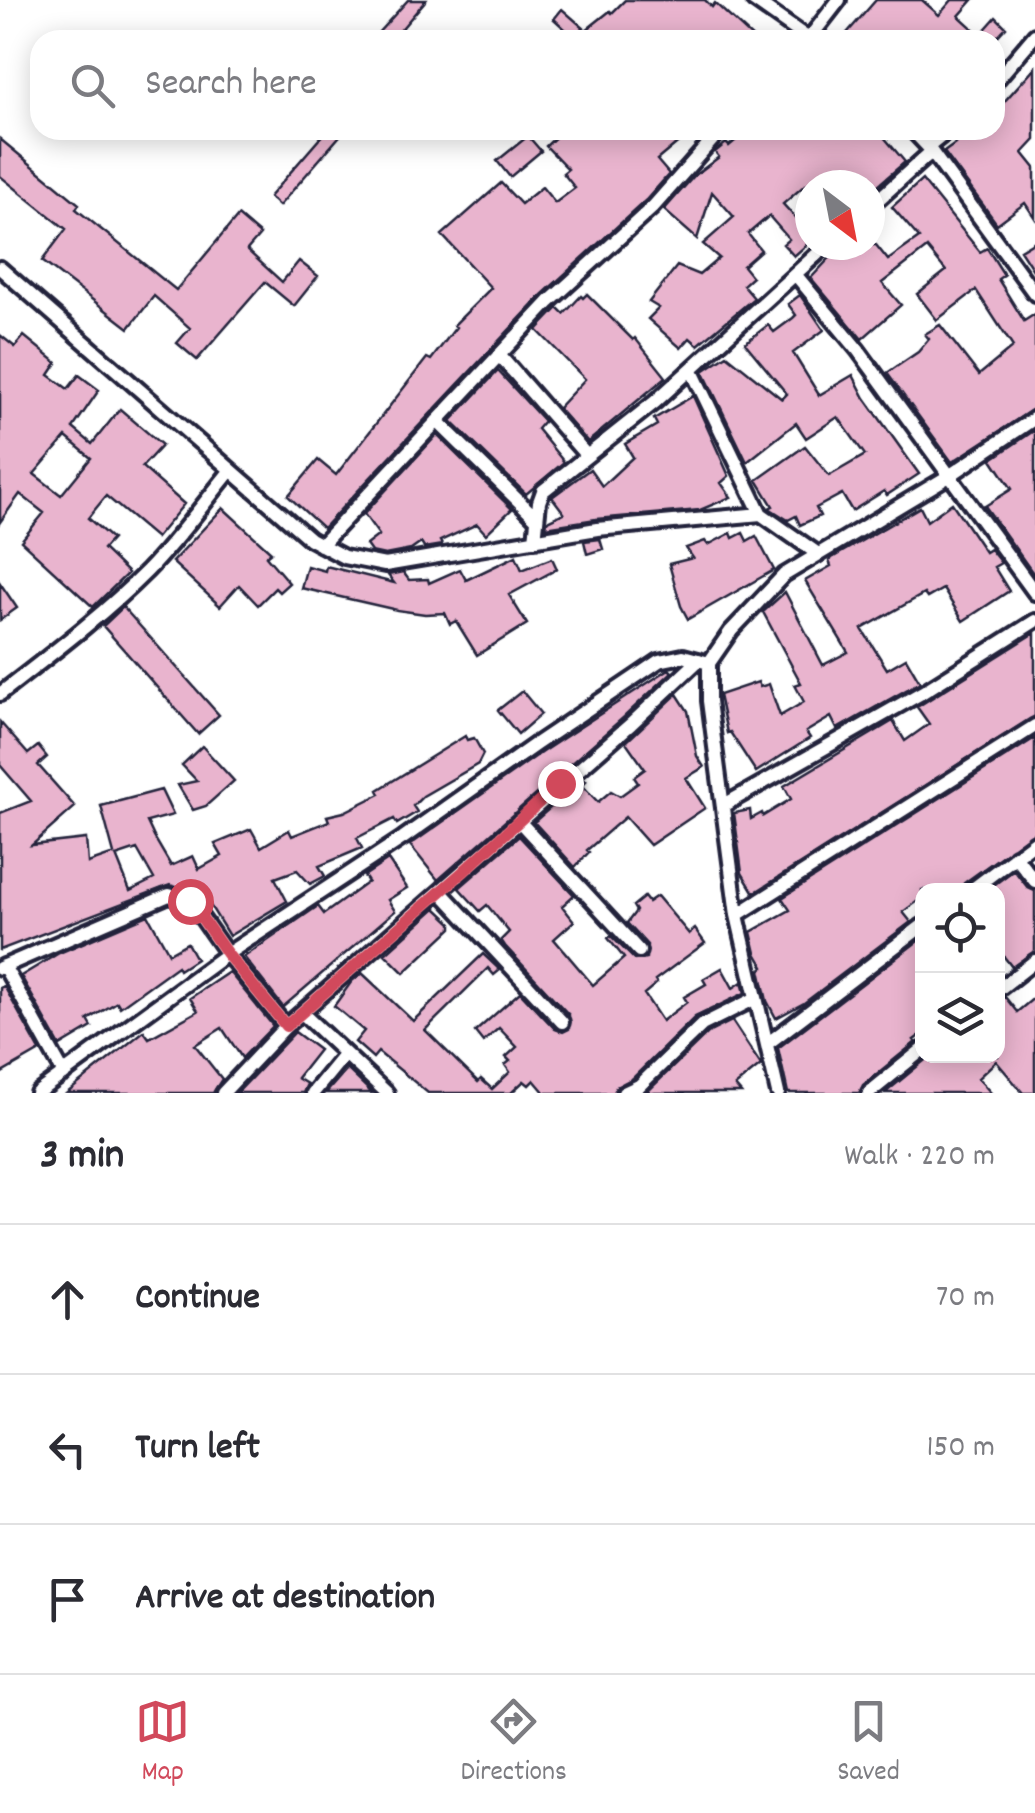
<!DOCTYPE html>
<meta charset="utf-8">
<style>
:root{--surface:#fff;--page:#f2f2f3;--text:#2b2b33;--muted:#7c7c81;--line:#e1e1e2;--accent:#d1495b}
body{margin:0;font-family:Dekko,sans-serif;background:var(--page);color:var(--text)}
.controls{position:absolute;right:30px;bottom:30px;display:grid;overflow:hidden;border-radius:20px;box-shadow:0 5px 25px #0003}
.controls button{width:90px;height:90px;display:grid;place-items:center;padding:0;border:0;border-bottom:2px solid var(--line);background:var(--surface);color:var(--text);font:50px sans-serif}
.compass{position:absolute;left:795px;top:170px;width:90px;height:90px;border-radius:50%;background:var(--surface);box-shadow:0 5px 25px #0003;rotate:148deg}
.stop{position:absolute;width:30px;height:30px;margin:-22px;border:8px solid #d1495b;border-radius:50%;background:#fff}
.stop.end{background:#d1495b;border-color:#fff;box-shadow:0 2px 10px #0008}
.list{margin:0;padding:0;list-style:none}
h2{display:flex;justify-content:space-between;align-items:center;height:130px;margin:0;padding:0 40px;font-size:42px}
h2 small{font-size:32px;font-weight:400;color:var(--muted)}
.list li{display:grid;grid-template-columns:65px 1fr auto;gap:30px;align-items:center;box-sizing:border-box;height:150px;padding:0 40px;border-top:2px solid var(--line)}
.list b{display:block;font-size:38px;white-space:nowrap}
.list em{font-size:32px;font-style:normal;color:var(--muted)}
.icon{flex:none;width:55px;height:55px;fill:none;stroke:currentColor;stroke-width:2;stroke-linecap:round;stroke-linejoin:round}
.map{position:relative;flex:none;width:1035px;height:1093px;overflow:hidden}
.search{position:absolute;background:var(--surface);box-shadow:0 5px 25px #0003;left:30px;right:30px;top:30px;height:110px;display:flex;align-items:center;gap:25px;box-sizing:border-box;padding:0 35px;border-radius:30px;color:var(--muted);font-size:38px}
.sheet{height:580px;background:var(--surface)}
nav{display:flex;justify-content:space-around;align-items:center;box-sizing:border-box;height:140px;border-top:2px solid var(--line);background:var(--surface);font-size:28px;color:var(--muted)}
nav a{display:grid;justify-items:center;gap:5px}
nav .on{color:var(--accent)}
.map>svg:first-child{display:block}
.building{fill:#e9b4ce;stroke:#22223b;stroke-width:2.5;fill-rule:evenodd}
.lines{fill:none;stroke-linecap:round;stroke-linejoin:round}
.street-casing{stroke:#22223b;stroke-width:20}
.street{stroke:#fff;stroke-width:12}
.route{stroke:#d1495b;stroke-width:12}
</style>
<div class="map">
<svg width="1035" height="1093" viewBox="0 0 1035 1093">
<rect width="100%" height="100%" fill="#fff"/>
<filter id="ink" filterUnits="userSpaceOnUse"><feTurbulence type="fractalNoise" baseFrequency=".01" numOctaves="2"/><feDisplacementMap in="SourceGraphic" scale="20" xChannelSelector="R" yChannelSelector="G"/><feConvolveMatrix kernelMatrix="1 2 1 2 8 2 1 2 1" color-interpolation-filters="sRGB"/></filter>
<g filter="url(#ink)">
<path class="building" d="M408,0H426L392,40L377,34Z
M625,0H705L712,7L715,3L755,40H577L554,19L562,9L586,30L610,11L612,13Z
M876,0H922L939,15L952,0H973L959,16L980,35L996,17L1006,27L994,40H841Z
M1035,67V140L1023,153L1035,168V218L1025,203L997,224L944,152L955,144L953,140L968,130H995V112Z
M327,130H345L279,206L269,197Z
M563,130H674L682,139L657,160L669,174L646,200L542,295L323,528L288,496L318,460L336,475L427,358L431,360L456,327L454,325L491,288L442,235L501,183L521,204L542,187L555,203L575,188L563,173L568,169L546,146Z
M748,130H878L905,162L870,192V185H805L783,204L803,226L810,220V242L794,256L783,244L789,239L769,216L748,234L761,250L743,266L752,277L743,285L754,298L698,345L690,338L681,348L648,319L659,308L649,302L677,266L699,275L719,258L703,244L734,217L712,192L697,239L664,210L694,176L719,157L715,152L726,143L729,146Z
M528,136L541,151L510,177L497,161Z
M0,139L79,204L76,209L176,290L238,216L260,235L247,250L282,282L299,261L318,276L294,306L265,282L197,360L177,343L190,328L154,296L129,328L42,261L66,229L0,176Z
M922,180L980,252L987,248L1004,275L998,279L1024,321L1035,314V408L952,462L887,373L918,352L929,339L925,334L940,325L979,375L1013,347L976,290L937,320L917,294L946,271L927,248L882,283L901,305L862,339L811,278L842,245H876L888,260L919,238L892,207Z
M1035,241V273L1020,250Z
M587,294L633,340L635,338L666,377L588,442L558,408L585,379L537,330L558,308L564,314L581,296L583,298Z
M800,295L824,330L793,353L819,395L853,375L865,398L919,474L887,495L884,491L852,511L842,494L816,508L820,516L800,525L796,516L788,520L769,508L773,506L757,480L805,446L829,476L865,455L838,417L806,438L796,423L747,462L703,371L727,355L782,399L787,394L745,343L768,325L774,332L793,318L796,315L788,304Z
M0,335L15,347L24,336L57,363L49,375L68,389L79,375L99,390L73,428L92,444L120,409L162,445L142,467L184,504L156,538L106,496L88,518L112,539L103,549L128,573L93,607L21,541L44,513L20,494L0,522ZM66,437L91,458L61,495L34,474Z
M498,371L544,421L537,429L564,462L526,494L451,421Z
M693,396L729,476L721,483L731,497L700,510L596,519L546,527L547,521L564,513L552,497L590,469L602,486L633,457L625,444L657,425L654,419Z
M1035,430V576L985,506L1012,489L992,459Z
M437,435L512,509L486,534L477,524L440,541L442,545L424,548L421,543L411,550L385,555L371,552L366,545L379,535L364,514Z
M952,503L985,552L990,549L1001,563L994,567L1009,591L963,621L943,589L927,598L924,594L862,629L887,669L906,658L920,682L837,729L831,717L806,732L810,738L756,772L730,732L727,733L719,695L758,682L760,687L769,684L780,716L804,702L795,685L801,683L763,612L785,592L823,665L848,652L805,581L831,566L829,561L832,558L920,507L927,521Z
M223,508L271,552L266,556L289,583L279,592L275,588L258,605L239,585L220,606L172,562Z
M731,533L733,538L743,533L747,541L756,536L774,570L688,619L681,606L669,564L693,558L686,548L705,541L708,545Z
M600,539L603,549L587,554L584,541Z
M516,556L522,570L552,558L557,569L509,595L527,624L477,655L456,621L450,624L445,613L425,614L397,610L301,588L307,566L325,571L326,566L394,583L388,575L403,572L409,580L428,579L429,583L460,569L466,580Z
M0,583L17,608L0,620Z
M123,607L219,715L198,734L103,626Z
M1035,633V716L754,893L742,873L734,813L750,810L751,819L762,813L763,816L791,799L784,786L893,721L905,741L929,724L917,707Z
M669,669L672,672L624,717L438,880L410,845L542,752Z
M522,691L541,714L518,734L498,710Z
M677,694L688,711L697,756L704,767L686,778L705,808L650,845L625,817L587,850L589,852L575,867L534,822L583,779L586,781L582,785L598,802L611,791L620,796L638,783L634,777L645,769L626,742Z
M0,722L28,754L38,746L47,757L38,765L75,807L32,845L86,839L88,863L114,854L101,806L161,790L173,815L147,822L154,837L171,866L193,856L199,869L222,856L215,844L251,829L261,847L289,830L292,836L329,821L327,816L344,812L380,794L378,790L465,736L467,740L474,738L483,754L478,764L423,796L413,806L417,812L397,824L394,819L357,838L362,848L319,866L325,876L310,884L297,870L275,878L287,901L229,936L200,889L195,893L170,885L0,950V813L31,801L0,765ZM137,849L154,879L130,891L116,856Z
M1035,738V832L964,883L960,890H922V898L903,912L911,922L804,1003L776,1018L767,1001L760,970L764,967L756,953L751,932L790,910L782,898Z
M202,746L234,781L206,806L193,810L178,785L197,781L182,765Z
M519,836L574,895L562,906L574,921L554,939L593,985L624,958L608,938L611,936L635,960L646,958L647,945L627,923L636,911L633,906L644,897L648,902L657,896L689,934L695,929L705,943L655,980L657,983L644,994L662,1021L687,1002L684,997L706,984L703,979L722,968L733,988L742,982L745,993L695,1017L633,1078L616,1087L614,1093H545L534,1080L529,1085L524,1081L511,1093H428L378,1052L373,1058L355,1042L364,1031L334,1006L352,981L362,973L413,1021L483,954L500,970L494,975L488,968L425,1030L478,1082L481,1079L492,1089L510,1072L505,1065L510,1061L506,1057L517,1047L499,1028L483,1042L475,1032L520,992L555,1029L563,1032L569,1029V1015L505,946L501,940L509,932L487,905L480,911L459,888Z
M388,860L407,888L388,900L395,911L283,1007L244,957L318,906L324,914L368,882L364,876Z
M1014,870L1028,888L1035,891V951L1012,967L998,949V890H987Z
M436,908L452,923V928L404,973L385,954Z
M148,915L169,953L187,943L196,959L179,970L177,966L120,1007L117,1002L88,1020L92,1027L60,1046L21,976L59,953Z
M922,938V1034L914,1040L916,1042L863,1085L859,1093H788L778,1048Z
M229,972L273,1026L242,1058L222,1028L195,1045L222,1079L213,1093H67L144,1031L149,1038L198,1011L190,998Z
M4,986L40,1051L0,1074V988Z
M1005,997L1017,1012L1035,997V1093H1023L996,1061L978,1078L991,1093H885L930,1056H998V1000Z
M732,1021L761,1065L735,1086L741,1093H646L708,1033Z
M295,1032L319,1050L297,1078L307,1084L303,1093H237Z
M347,1069L372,1093H326Z"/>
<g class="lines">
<defs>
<path id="street" d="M753,0L810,40
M808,40L839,0
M995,82L1035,35
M912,130L928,147L1035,294
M928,147L949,130
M870,207L931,152
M0,268L310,539L344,557L385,565L597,529L761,514
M795,274L858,350L1035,593
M499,355L587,456
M691,369L761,514L818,554
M437,421L537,519
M535,540L539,502L543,491L655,402L827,245
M321,545L549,302L653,207L721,130
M0,694C50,655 102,616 147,571C178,539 203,504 231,470
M724,805L923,692L1035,621
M519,821L639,951
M1015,856L1035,881
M970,891L1035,842
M441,892L562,1022
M737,915L1035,726
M4,966L64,1074
M0,968L169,895L190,901L227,954L286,1026
M998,990L1035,961
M302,1013L387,1093
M767,1044L922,926
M37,1093L227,954L403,838L536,744L659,661L683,656L709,663
M223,1093L286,1026L631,724L699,660
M313,1093L345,1054
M624,1093L639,1086L702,1025L756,998
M778,1093L737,915L709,701V663L731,631L784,575L949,476L1035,418
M869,1093L922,1050"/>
</defs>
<use href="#street" class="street-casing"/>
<use href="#street" class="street"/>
</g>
</g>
<g class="lines" filter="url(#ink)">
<path class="route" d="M190,901L227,954L286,1026L463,872L560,783"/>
</g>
</svg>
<div class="controls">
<button><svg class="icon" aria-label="locate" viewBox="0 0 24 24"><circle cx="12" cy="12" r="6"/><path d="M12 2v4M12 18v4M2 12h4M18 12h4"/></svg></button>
<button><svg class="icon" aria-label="layers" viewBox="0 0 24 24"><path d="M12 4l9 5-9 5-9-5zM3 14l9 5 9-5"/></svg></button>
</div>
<svg class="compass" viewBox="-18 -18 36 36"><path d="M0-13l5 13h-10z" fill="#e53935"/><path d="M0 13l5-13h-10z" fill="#7c7c81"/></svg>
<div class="stop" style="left:190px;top:901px"></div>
<div class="stop end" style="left:560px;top:783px"></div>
<div class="search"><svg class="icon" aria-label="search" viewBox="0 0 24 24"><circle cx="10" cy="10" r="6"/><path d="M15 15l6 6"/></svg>Search here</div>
</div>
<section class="sheet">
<h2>3 min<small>Walk · 220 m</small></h2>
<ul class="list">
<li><svg class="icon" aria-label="ahead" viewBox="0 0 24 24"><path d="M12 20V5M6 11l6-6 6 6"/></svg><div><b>Continue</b></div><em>70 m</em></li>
<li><svg class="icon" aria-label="left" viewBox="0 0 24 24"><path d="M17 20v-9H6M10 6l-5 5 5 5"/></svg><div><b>Turn left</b></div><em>150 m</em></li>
<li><svg class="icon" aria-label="arrive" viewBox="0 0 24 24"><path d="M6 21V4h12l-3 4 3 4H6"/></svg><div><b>Arrive at destination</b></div></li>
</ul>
</section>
<nav>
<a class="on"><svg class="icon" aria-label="map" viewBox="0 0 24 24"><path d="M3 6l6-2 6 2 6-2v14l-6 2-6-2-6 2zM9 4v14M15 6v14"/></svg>Map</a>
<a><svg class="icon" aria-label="directions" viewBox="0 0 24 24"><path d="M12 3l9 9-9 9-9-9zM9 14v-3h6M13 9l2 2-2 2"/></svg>Directions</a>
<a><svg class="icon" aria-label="saved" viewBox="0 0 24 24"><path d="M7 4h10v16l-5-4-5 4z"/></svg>Saved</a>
</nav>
